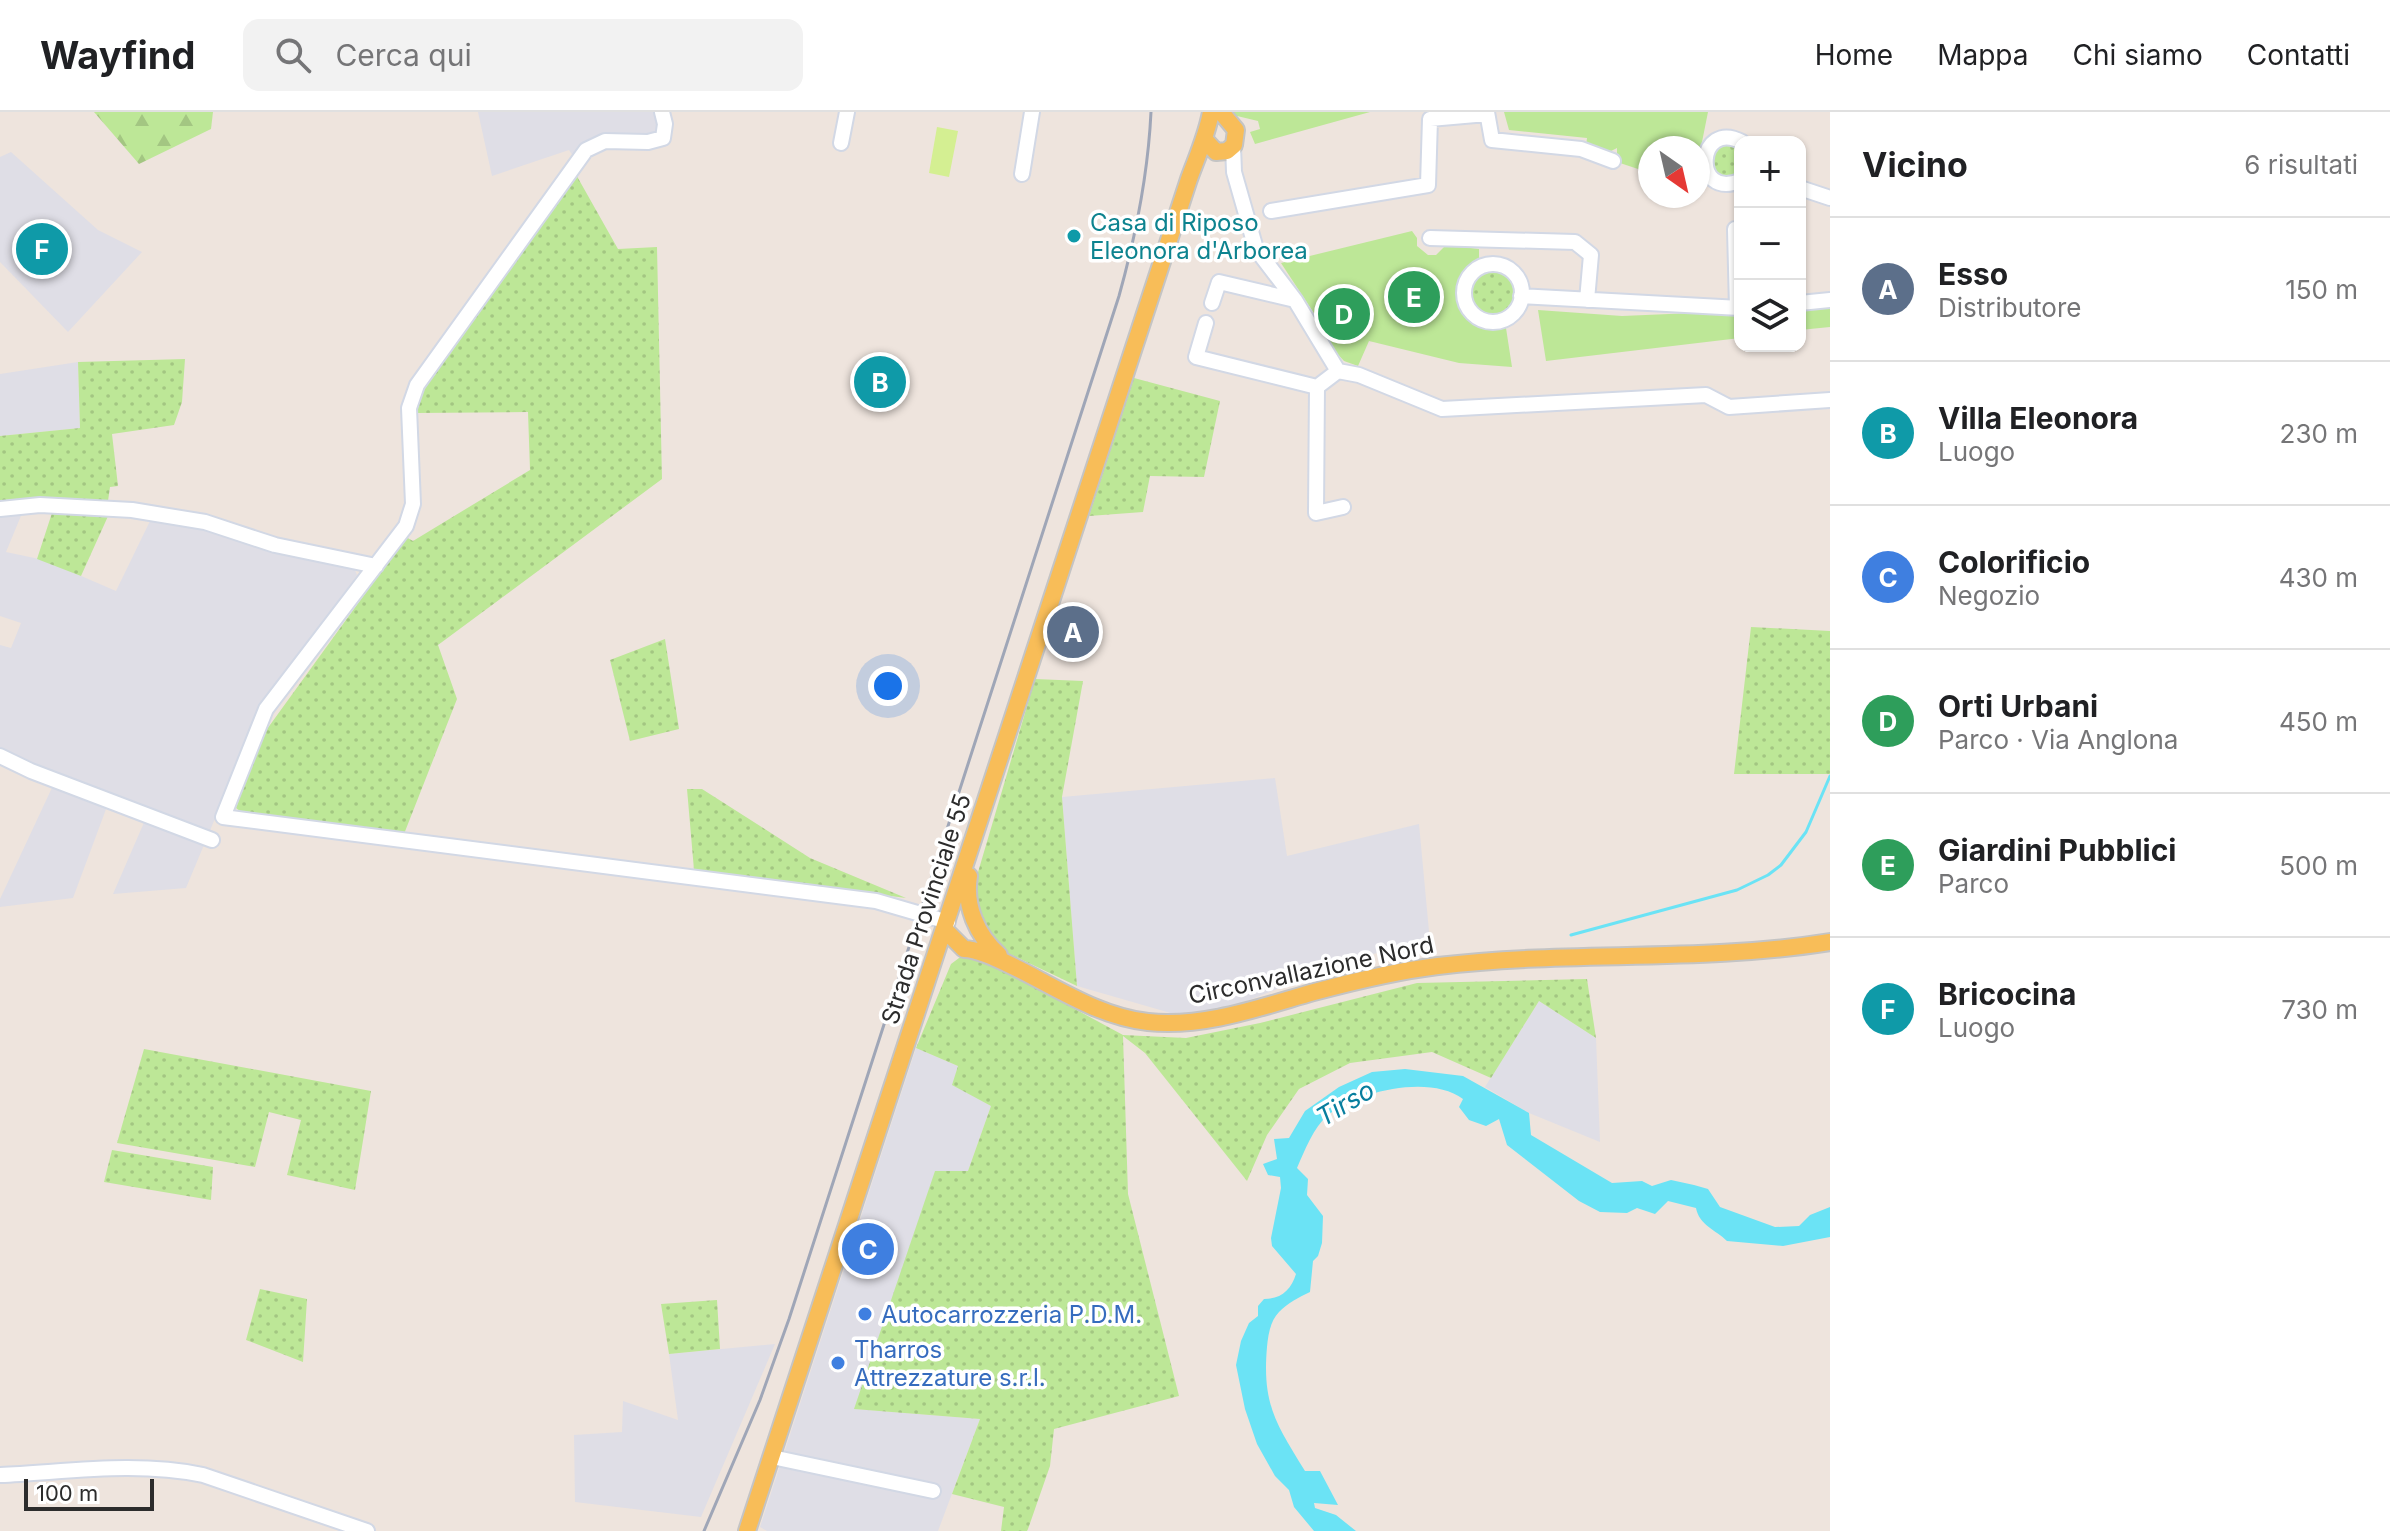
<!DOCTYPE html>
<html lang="it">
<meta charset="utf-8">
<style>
:root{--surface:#fff;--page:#f2f2f2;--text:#202124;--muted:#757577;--line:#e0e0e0;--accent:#b45309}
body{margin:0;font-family:Inter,sans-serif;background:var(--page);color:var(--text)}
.controls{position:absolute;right:24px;top:24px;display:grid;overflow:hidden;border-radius:16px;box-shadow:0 2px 6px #0004}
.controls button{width:72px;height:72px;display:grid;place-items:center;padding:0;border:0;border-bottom:2px solid var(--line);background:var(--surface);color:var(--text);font:40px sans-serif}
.compass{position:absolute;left:1638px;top:24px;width:72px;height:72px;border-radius:50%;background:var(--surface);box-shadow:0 2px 6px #0004;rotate:146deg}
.scale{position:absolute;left:24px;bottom:20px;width:130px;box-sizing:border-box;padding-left:8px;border:4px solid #2c2c2c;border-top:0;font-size:22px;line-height:28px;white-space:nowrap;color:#2c2c2c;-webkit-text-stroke:6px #fff;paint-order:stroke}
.you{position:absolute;left:888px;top:574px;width:28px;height:28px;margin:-20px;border:6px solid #fff;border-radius:50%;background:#1a73e8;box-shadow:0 0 0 12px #1a73e833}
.badge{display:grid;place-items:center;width:52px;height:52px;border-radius:50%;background:var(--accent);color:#fff;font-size:26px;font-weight:700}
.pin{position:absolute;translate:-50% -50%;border:4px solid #fff;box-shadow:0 2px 8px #0006}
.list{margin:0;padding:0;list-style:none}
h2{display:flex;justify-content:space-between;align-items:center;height:104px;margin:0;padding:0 32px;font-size:34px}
h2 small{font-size:26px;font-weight:400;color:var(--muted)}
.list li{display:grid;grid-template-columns:52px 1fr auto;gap:24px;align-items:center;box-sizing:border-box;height:144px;padding:0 32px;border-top:2px solid var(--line)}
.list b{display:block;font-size:30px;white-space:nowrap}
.list p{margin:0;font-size:26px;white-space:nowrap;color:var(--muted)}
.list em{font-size:26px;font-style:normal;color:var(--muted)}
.icon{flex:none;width:44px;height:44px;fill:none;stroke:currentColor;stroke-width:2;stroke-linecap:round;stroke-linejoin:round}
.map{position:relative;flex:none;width:1830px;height:1419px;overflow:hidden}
header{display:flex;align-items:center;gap:48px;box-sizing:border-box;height:112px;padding:0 40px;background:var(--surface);border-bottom:2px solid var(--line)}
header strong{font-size:38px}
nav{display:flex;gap:44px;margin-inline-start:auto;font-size:28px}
.search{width:560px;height:72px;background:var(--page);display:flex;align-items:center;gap:20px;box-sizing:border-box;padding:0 28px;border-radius:16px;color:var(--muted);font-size:30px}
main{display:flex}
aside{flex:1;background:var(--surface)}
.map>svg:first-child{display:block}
.industrial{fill:#dfdee6}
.grass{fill:url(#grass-dots)}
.forest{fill:url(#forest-firs)}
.park{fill:#bde797}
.pitch{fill:#d4ef92}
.water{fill:#6be3f5}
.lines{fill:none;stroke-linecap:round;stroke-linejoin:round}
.stream{stroke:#6be3f5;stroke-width:3}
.minor-casing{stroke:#d2d8e5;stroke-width:18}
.major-casing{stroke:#c4c4c4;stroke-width:20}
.minor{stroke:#fff;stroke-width:14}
.major{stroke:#f8bd58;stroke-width:16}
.rail{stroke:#9fa6b7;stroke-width:3}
.culture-dot{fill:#0f9aa8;stroke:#fff;stroke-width:3}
.shop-dot{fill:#3f7fe0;stroke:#fff;stroke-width:3}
.labels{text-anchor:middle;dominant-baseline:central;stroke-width:7;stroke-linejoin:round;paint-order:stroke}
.culture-label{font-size:24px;fill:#0d838f;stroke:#fff;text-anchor:start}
.street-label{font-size:24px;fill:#2c2c2c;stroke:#fff}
.shop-label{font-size:24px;fill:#366cbe;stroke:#fff;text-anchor:start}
.water-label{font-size:26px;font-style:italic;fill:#077e9e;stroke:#fff}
</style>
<header>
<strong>Wayfind</strong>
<div class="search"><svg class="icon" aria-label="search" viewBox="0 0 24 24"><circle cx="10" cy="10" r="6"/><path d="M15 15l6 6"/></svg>Cerca qui</div>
<nav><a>Home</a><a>Mappa</a><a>Chi siamo</a><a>Contatti</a></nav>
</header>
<main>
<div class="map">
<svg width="1830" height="1419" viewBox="0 0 1830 1419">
<defs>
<pattern id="grass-dots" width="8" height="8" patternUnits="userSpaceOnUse" patternTransform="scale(2)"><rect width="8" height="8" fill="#bde797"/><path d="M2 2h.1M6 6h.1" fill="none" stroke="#a3c682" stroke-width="1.8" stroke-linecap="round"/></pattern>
<pattern id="forest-firs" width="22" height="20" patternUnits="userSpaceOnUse" patternTransform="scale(2)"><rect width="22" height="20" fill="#bde797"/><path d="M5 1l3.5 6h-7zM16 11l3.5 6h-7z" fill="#a3c682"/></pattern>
</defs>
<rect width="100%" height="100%" fill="#eee4dd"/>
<path class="industrial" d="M478,0H659V24L592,30L573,44L569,38L492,64Z
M11,40L98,118L142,140L68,220L0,150V45Z
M78,250L80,316L0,324V262Z
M23,399L6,440L44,448L116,479L150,409L187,410L351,449L357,463L262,594L186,776L113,782L149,699L112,681L73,786L0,795V787L57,665L0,638V533L11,536L21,511L0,504V403Z
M1275,666L1287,744L1419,712L1430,830L1287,860L1290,872L1234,894L1181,904L1077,874L1062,685Z
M1539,889L1596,926L1600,1030L1529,1001L1485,975Z
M916,936L958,954L953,973L991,994L968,1059L855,1297L980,1307L938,1419H767L760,1415Z
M775,1232L701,1405L575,1390L574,1323L622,1320L623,1289L678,1308L669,1242Z"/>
<path class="grass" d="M1726,31L1740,35V63L1722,66L1712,58C1710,43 1713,37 1726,31Z
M574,59L618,137L657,135L662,367L438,533L457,587L404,722L245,703L236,696L262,624L406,425L413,429L530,358L528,300L417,301L418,278Z
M1470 181a23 23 0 1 1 46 0a23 23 0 1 1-46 0Z
M185,247L182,290L174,313L112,322L118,374L110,375L108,389L51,390L0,394V324L80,316L78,250Z
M1134,266L1220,289L1204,365L1150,364L1143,400L1089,404Z
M52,401L109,402L81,464L37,447Z
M1751,515L1830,519V662H1734Z
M665,527L679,617L630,629L610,548Z
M1035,567L1083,569L1062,685L1077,874L999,837L985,815L974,791L976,767Z
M687,677H702L810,746L906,786L694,758Z
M971,843L988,850L1123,923L1186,926L1260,911L1417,871L1587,867L1596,926L1539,889L1491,966L1432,940L1350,951L1299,977L1267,1023L1247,1069L1145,941L1123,924L1128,1082L1179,1284L1054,1317L1050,1354L1028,1417L1027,1419H1001L1004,1395L952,1382L980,1307L854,1297L935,1059H968L991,994L952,973L958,954L916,936L951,852L959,846Z
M144,937L371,979L355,1078L287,1063L301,1008L269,1000L255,1055L117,1031Z
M112,1038L213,1055L211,1088L104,1070Z
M260,1177L307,1187L303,1250L246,1228Z
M717,1188L720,1237L669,1242L661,1192Z"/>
<path class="forest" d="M94,0H213L211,17L139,52Z"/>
<path class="park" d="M1232,0H1370L1255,32L1250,20L1260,17L1258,9L1237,4Z
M1504,0H1708L1698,50V36H1650V61L1617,50V36L1611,39L1586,34L1587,26L1509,18Z
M1412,119L1417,126V134L1428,143H1436L1446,133L1479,137V148C1438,174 1458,226 1506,216L1512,255L1459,251L1369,229L1358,254L1344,249L1333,237L1323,215L1281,151Z
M1830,194V215L1800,218V196Z
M1538,198L1622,204L1740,199V226L1546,249Z"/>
<path class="pitch" d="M937,15L958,19L949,65L929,61Z"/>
<path class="water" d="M1405,957L1463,964L1529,1001L1531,1023L1612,1071L1642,1069L1652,1074L1671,1068L1694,1073L1708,1077L1720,1095L1775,1115L1799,1114L1810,1103L1830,1095V1125L1783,1134L1727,1129C1716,1118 1699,1113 1696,1096L1668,1089L1655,1102L1637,1096L1627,1101L1600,1100L1579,1089L1507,1033L1499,1007L1486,1014L1469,1008L1459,995L1463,987C1430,962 1358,979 1328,1003C1313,1016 1305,1038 1297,1056L1308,1067L1307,1083L1323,1104L1322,1131L1318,1144L1313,1149L1310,1180C1299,1185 1288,1191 1279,1200C1270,1209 1268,1224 1267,1235C1262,1292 1276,1312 1305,1359H1320L1338,1393L1314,1391L1315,1396L1336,1403L1356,1419H1314L1294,1395L1289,1378L1275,1364L1257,1332L1245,1297L1236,1253L1241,1229L1249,1211L1258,1204V1194L1264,1187C1281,1187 1291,1178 1296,1162L1272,1134L1271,1126L1281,1076L1280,1065L1268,1063L1263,1052L1277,1047L1274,1027L1289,1026L1305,999L1339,975L1372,960Z"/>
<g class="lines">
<path class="stream" d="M1571,823L1737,778L1768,763L1781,753L1806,720L1830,664"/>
<defs>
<path id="minor" d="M662,0L665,12L663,26L648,30L605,29L586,38L417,273L409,296L413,392L406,414L266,597L223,705L876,789L948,810
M1487,0L1492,28L1581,37L1613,49
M841,31L847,0
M1233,34L1234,60L1256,137L1295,188L1338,259
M1022,62L1032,0
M1740,69C1691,88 1697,6 1742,30
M1800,76L1830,86
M1271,99L1428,73L1430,7L1487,2
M1735,117L1737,196
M1430,126L1575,130L1591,143L1587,188
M1464 181a29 29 0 1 1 58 0a29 29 0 1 1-58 0Z
M1521,184L1740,196
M1212,191L1219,170L1295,188
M1800,191L1830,188
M1206,211L1196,245L1317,275
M1338,259L1359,263L1442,297L1706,283L1729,295L1830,288
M1338,259L1317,275L1316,401L1343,395
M0,397L40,393L132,398L205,410L275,433L376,454
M0,644L31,659L212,728
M772,1345L933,1379
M0,1363C67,1360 136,1349 203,1363L367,1419"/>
<path id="major" d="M1205,28L1216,40L1227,39L1234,33L1236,18L1221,0
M969,764C964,793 977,824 999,843
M945,818L964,837C975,837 982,841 993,845C1043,866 1092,904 1148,910C1204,916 1261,895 1314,880C1355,869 1396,859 1438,854C1568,838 1700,851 1830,830
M747,1419L1189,67C1197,45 1207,23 1211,0"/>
</defs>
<use href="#minor" class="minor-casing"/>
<use href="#major" class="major-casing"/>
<use href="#minor" class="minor"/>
<use href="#major" class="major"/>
<path class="rail" d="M704,1419L760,1288L789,1207L1119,184C1136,123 1148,63 1151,0"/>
</g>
<circle class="culture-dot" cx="1074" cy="124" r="8"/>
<g class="shop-dot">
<circle cx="865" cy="1202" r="8"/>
<circle cx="838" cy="1251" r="8"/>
</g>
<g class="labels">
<g class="culture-label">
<text x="1090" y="110">Casa di Riposo<tspan x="1090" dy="28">Eleonora d'Arborea</tspan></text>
</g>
<g class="street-label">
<text transform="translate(926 797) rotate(-72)">Strada Provinciale 55</text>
<text transform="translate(1311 858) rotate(-12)">Circonvallazione Nord</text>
</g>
<g class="shop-label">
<text x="881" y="1202">Autocarrozzeria P.D.M.</text>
<text x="854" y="1237">Tharros<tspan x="854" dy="28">Attrezzature s.r.l.</tspan></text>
</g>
<g class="water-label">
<text transform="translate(1345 991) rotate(-31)">Tirso</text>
</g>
</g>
</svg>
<div class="controls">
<button>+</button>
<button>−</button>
<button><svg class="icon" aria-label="layers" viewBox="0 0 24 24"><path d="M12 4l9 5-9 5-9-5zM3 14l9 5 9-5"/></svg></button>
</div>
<svg class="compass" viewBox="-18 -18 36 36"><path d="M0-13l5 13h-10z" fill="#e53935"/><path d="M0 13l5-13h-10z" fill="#757577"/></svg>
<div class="scale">100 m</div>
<div class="you"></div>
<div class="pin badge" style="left:1073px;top:520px;background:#5c6f8a">A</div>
<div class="pin badge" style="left:880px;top:270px;background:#0f9aa8">B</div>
<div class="pin badge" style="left:868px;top:1137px;background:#3f7fe0">C</div>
<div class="pin badge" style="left:1344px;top:202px;background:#2e9e5b">D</div>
<div class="pin badge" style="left:1414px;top:185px;background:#2e9e5b">E</div>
<div class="pin badge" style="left:42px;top:137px;background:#0f9aa8">F</div>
</div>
<aside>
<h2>Vicino<small>6 risultati</small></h2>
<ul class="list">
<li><span class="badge" style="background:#5c6f8a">A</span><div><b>Esso</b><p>Distributore</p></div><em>150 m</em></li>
<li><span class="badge" style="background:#0f9aa8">B</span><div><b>Villa Eleonora</b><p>Luogo</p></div><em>230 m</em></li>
<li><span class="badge" style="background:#3f7fe0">C</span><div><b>Colorificio</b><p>Negozio</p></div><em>430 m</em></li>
<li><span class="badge" style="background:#2e9e5b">D</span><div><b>Orti Urbani</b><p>Parco · Via Anglona</p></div><em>450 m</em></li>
<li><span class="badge" style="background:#2e9e5b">E</span><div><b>Giardini Pubblici</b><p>Parco</p></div><em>500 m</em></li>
<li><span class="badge" style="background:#0f9aa8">F</span><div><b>Bricocina</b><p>Luogo</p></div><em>730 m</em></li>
</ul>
</aside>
</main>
